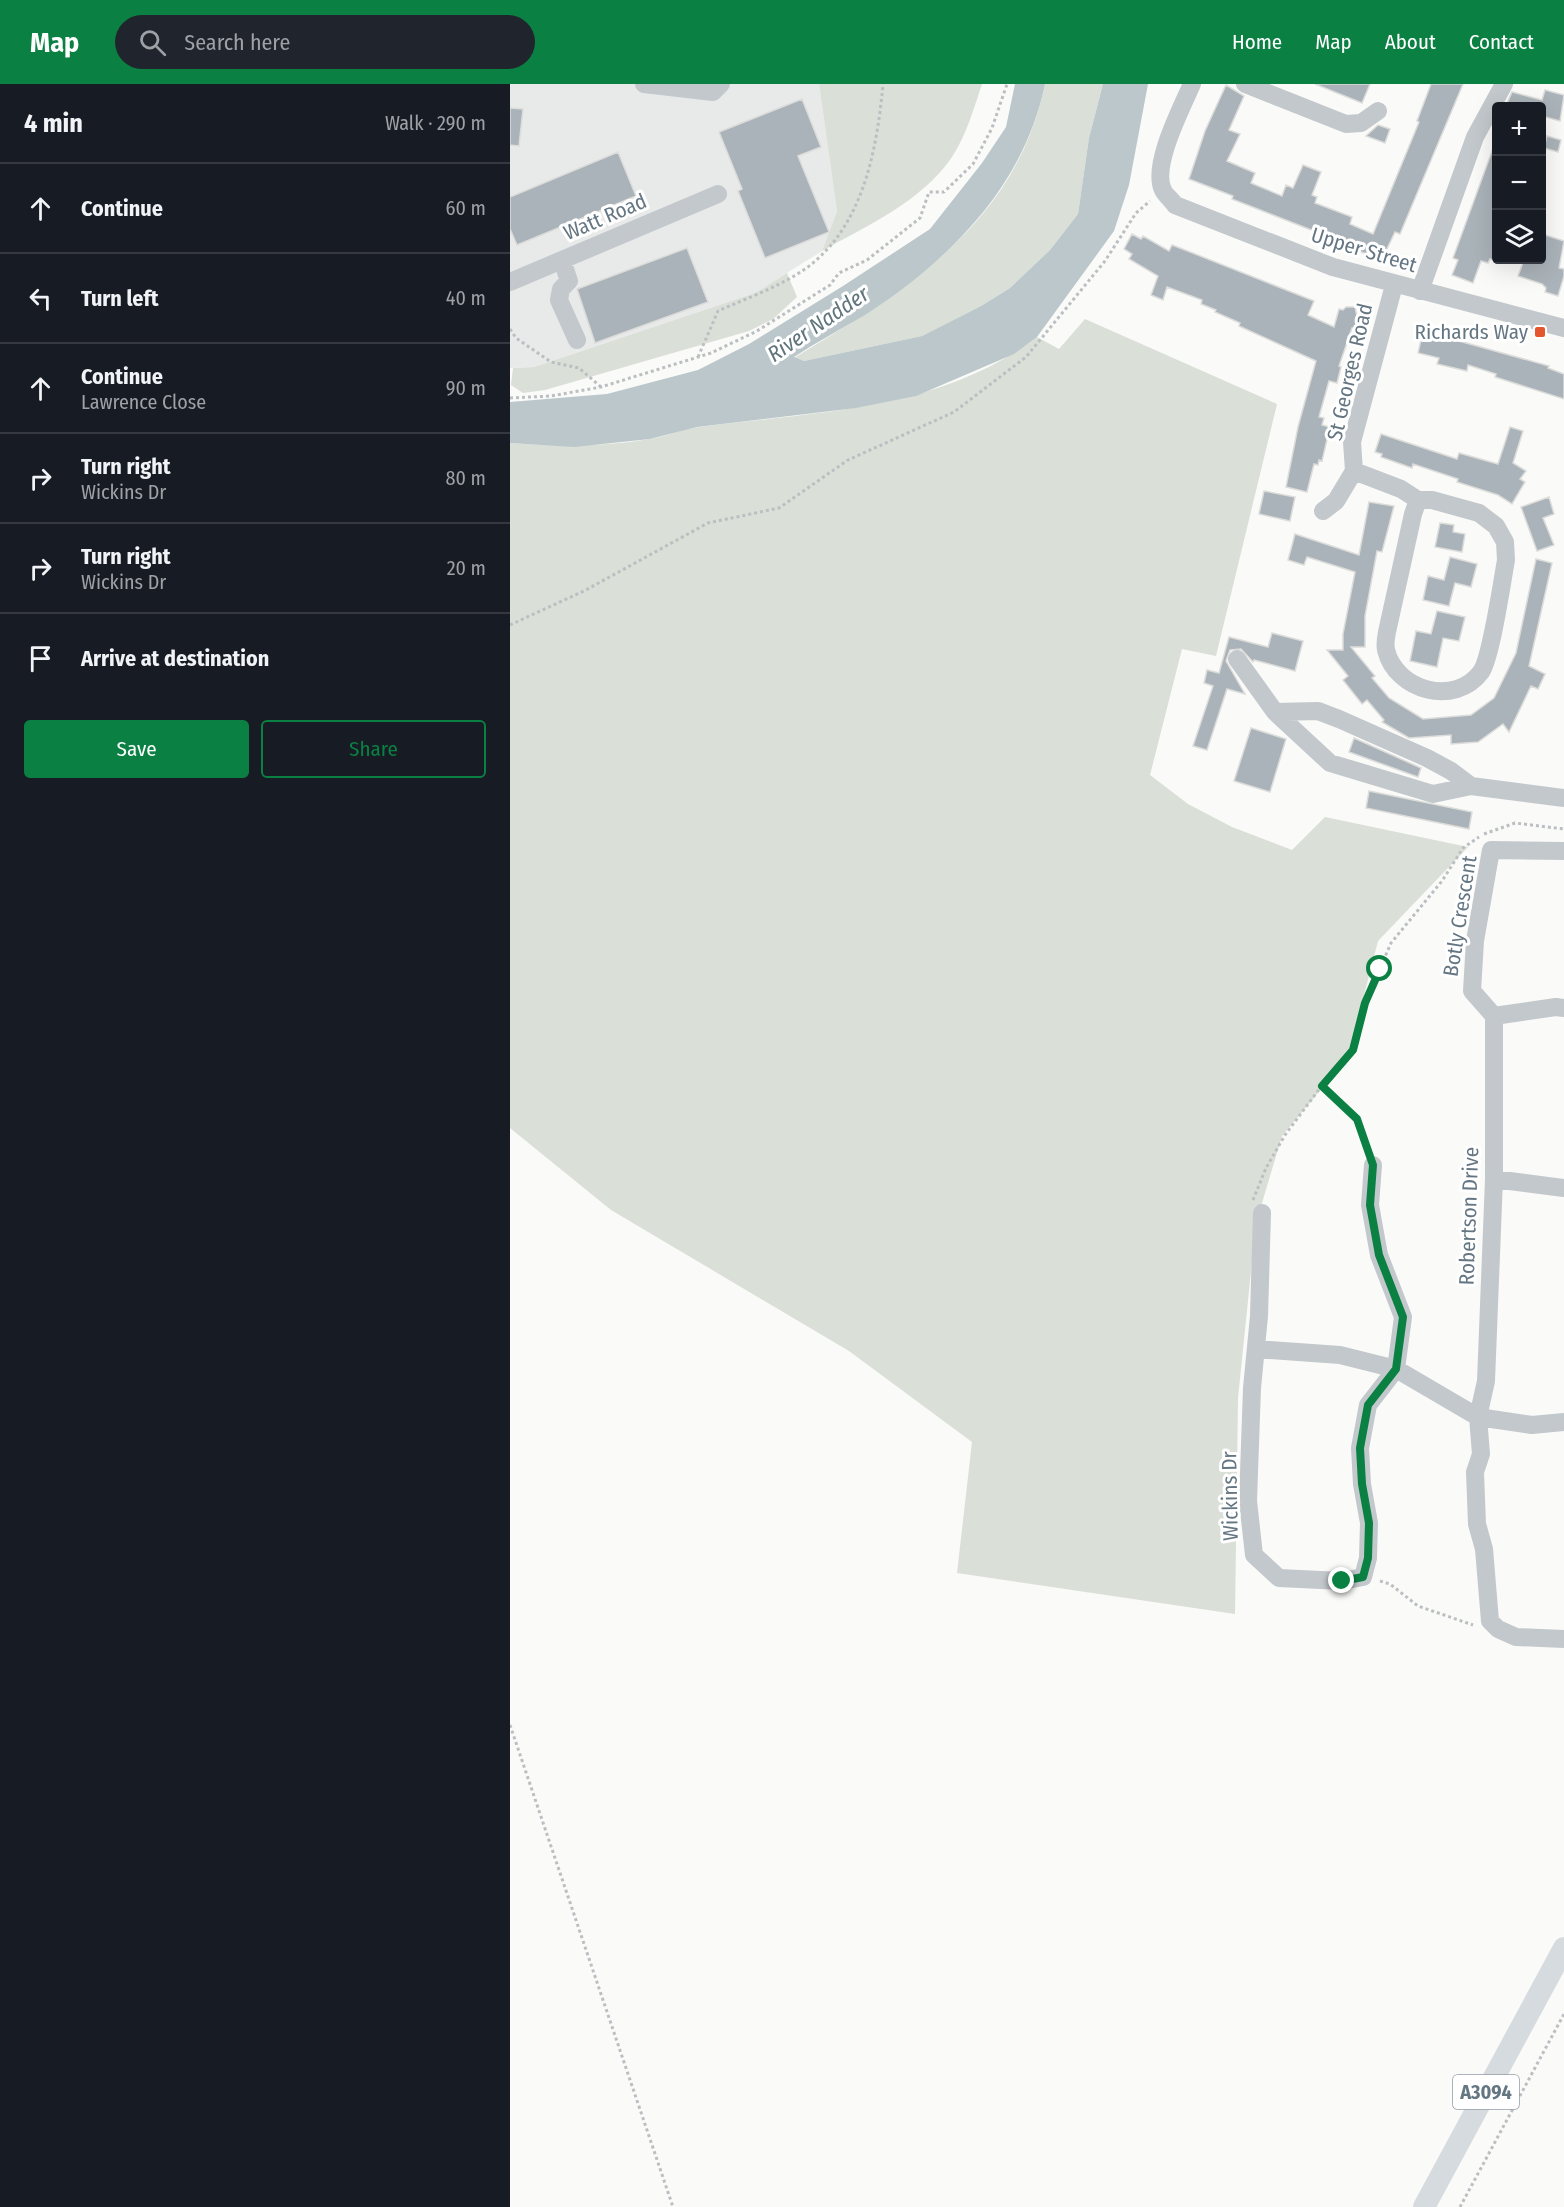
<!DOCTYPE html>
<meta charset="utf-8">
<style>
:root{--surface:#171b24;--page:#20242c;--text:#f1f3f6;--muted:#9ea1a6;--line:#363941;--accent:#0b8043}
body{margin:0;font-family:"Fira Sans Condensed",sans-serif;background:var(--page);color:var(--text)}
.controls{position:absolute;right:18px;top:18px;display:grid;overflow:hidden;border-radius:6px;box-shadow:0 6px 24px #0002}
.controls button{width:54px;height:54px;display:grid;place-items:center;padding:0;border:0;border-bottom:2px solid var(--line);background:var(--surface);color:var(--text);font:30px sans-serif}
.stop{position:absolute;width:18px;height:18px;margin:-14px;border:4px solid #0b8043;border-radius:50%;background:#fff}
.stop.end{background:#0b8043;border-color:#fff;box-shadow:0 2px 6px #0008}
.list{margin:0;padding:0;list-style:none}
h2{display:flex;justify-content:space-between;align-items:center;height:78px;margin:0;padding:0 24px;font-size:26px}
h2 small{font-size:20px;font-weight:400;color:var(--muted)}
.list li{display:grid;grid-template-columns:39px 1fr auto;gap:18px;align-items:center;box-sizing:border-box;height:90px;padding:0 24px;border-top:2px solid var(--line)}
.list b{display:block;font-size:22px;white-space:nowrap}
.list p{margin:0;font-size:20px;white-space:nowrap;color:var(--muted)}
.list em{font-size:20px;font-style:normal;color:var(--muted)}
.actions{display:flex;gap:12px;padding:18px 24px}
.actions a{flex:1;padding:14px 0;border:2px solid var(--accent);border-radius:6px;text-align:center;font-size:21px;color:var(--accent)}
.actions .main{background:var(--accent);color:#fff}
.icon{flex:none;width:33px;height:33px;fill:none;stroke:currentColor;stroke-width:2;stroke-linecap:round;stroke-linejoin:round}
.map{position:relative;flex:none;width:1054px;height:2123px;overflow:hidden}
header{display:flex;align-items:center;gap:36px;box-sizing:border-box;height:84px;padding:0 30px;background:var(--accent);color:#fff}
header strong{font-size:28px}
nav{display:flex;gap:33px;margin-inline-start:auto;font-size:21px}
.search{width:420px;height:54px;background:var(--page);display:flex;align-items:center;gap:15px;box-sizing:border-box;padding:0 21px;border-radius:33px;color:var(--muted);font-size:22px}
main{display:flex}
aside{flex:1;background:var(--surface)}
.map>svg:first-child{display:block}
.built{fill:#e8e9e9}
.green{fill:#dadfd7}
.water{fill:#bbc7cb}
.building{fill:#aab3b9;stroke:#dcdcda;stroke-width:1.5}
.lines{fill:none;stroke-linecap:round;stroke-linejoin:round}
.path{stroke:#bbbfc2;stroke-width:3;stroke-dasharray:3 3;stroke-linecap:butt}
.minor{stroke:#c3c8cc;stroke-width:18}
.major{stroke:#d6dbdf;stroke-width:22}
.route{stroke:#0b8043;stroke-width:8}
.poi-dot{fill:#e4572e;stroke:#fff;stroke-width:2}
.labels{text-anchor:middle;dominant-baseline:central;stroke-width:6;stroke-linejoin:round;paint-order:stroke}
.shield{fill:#fff;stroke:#939fa8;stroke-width:1.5}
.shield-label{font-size:20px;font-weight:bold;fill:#657683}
.street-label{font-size:21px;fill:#657683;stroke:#fff}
.poi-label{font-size:21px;fill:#657683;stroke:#fff;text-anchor:end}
.water-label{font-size:22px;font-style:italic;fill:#60757c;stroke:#fff}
</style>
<header>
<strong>Map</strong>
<div class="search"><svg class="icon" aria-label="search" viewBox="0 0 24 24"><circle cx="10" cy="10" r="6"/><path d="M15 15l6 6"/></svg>Search here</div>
<nav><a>Home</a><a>Map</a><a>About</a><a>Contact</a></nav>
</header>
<main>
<aside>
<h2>4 min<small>Walk · 290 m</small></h2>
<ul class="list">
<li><svg class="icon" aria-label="ahead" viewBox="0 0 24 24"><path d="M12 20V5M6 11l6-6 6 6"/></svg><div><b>Continue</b></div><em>60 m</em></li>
<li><svg class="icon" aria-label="left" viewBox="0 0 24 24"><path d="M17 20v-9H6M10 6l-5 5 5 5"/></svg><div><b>Turn left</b></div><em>40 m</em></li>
<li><svg class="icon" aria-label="ahead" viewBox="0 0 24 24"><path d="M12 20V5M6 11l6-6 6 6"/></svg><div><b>Continue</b><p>Lawrence Close</p></div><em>90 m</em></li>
<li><svg class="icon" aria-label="right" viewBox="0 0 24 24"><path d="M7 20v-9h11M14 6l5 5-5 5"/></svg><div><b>Turn right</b><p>Wickins Dr</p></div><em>80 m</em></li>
<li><svg class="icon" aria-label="right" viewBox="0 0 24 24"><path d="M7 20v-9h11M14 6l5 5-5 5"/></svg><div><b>Turn right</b><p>Wickins Dr</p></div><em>20 m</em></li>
<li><svg class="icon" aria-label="arrive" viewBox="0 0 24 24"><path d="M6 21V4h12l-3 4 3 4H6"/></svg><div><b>Arrive at destination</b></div></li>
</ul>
<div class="actions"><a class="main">Save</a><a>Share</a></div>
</aside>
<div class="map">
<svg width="1054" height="2123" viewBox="0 0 1054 2123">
<rect width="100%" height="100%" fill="#fafaf8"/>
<path class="built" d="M0,0H309L327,127L312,167L245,209L24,283L0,284Z"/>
<path class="green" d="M309,0H472C464,24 456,52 442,73C411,118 358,141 312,167L327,127Z
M535,0H593L579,54L568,130L540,166L500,204L471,222L412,252L294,277L284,274C397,205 506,140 535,0Z
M277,189L287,213L263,235L239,247L35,306L13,309L1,301L3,284L24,283L245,209Z
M575,235L767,320L706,572L672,565L640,691L678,720L722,743L782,766L815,733L958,763L868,857L838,973L772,1052L746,1139L728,1314L725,1530L447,1489L462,1358L339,1267L101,1126L0,1044V359C47,362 93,363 140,355C157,352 172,345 189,343C304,328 430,327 527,253L549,265Z"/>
<path class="water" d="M505,0H535C514,102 440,176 355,231C331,245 307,258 284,273L294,277L412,252L471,222L500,204L540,166L568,130L579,54L593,0H638L619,101L604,147L527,253L504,270L406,312L346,324L187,343L140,355L64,363L0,359V318L97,310L188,286L239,260L333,202L420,145L472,79L496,43Z"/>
<path class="building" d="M805,0H860L852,19Z
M921,0H953L890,150L885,148L875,169L872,168L868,175L849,167L850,165L722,115L723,112L679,95L695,47L716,1L734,12L719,46L730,50L717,77L745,89L741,99L772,112L776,101L783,104L793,81L811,88L802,111L807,113L805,119L842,133L840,140L863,150L909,38L907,37Z
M1035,6L1054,11L1050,37L1032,32V22H996L1002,8L1032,16Z
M292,15L311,63L288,72L319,148L255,174L228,107L232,105L209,48Z
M0,24L13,25L9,62L0,61Z
M868,41L880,45L875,59L856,52Z
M1037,52L1051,56L1048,68L1034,64Z
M985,59L987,177L980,175L978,179L971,177L963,199L942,191L948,176L943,174Z
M108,68L126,112L7,161L0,145V113Z
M622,150L631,155L633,152L659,167L662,161L675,166L804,217L798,231L824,243L829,225L833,226L836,223H845L847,232L853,234L849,246L842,244L829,282L831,283L827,299L819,297L809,333L814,334L812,341L820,343L812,377L809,376L808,381L804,380L797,408L776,403L788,343L806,277L729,242L730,239L705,228L706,226L691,220L692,216L657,203L653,216L641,211L648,192L619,175L622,170L614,165Z
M1032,150L1054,157L1049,184L1054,185V192L1048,212L1035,208L1036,204L1032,200L1008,192L1014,176H1032Z
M177,164L198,218L85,259L67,205Z
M913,247L1039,282L1038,284L1054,290V315L985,293L986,290L958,281L957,287L927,280L929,274L908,269Z
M1000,343L1013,347L1003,379L1016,387L1010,395L1015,398L1002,420L988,411L947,398L948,395L903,380L902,384L871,373L872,370L865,368L871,350L947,375L949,369L988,380Z
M754,407L785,413L780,437L749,430Z
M1039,413L1044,430L1033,434L1044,461L1027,467L1011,423Z
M859,418L884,422L872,468L867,467L855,532V563H841L865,592L862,594L879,614L913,635L961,631L984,614L1006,569L1026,475L1042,479L1019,582L1035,590L1028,605L1021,602L999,648L993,640L968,658L941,660V651L899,654L872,638L874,636L857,616L852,620L833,596L838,592L817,566H833V550L845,488L797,473L794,481L778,476L785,450L849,471Z
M930,439L944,441L943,448L955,450L952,468L925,463Z
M940,473L967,480L961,503L945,499L939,522L913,516L918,492L934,496Z
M927,527L955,533L949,557L933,554L927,583L900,577L906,547L921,550Z
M762,549L793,557L785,587L744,576L743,578L731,565L720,566L716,577L735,610L717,605L697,666L683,662L703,602L694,599L697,586L709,589L719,553L758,563Z
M741,644L776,655L760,708L724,697Z
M844,654L911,684L908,693L839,668Z
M859,707L962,728L959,745L856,724Z"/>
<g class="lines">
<path class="path" d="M0,245L6,254L41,278L69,284L91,303
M188,273L208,227C237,214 269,203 295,185C353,144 367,66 373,0
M0,314L41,312L91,303L201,269L247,247L320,201L329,189L357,176L410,134L419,108H434L463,80L482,44L497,0
M0,541L74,507L198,439L269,424L338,376L444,328L516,273L595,177L626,129L640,117
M974,750L1005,739L1054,745
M812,1002L847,1035L858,1065
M743,1116L756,1084L775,1051L819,992L843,966L855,919L881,859L932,797L953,764L969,753
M870,1497L880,1500L908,1522L963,1541
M0,1641L163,2123
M950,2123L1054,1930"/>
<path class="minor" d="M134,0L203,8L211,0
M682,0C672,23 641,82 653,106C655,111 662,116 665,121L823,183L1054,244
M735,0L836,40L851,39L868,27
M52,176L59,197L51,205L49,216L67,256
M0,198L208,110
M910,207L965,53L994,0
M844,387L891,405L908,416H922L969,429L986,442L995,458L996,476C992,498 981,574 971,588C945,623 886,607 876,566C875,561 876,553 877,548L903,430L908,416
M813,427L826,417L844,387L842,358L884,201
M727,575L765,628L820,679L923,710L961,702L1054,714
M765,628L808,627L829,635L917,674L941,687L961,702
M984,932V1095L976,1297L968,1333L971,1370L965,1388L967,1440L974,1465L980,1537L988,1545L1006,1553L1054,1555
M984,932L962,907L965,857L981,766L1054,767
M984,932L1046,923L1054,924
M984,1095L1054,1104
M752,1129L749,1232L742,1304L738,1417L744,1471L769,1494L832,1497L853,1493L858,1474L859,1439L852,1400L850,1364L858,1321L886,1285L893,1233L869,1171L860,1121L863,1081
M746,1265L830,1271L886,1285L968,1333L1022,1341L1054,1338"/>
<path class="major" d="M914,2123L1054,1864"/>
</g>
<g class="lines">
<path class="route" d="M832,1497L853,1493L858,1474L859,1439L852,1400L850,1364L858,1321L886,1285L893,1233L869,1171L860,1121L863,1081L847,1035L812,1002L843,966L855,919L870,885"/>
</g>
<rect class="poi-dot" x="1024" y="242" width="12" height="12" rx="3"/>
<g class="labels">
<rect class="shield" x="943" y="1991" width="66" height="34" rx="4.5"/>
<g class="shield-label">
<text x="976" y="2008">A3094</text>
</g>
<g class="street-label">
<text transform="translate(95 133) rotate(-23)">Watt Road</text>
<text transform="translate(854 166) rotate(17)">Upper Street</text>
<text transform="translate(840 288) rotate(-77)">St Georges Road</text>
<text transform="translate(950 832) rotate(-81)">Botly Crescent</text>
<text transform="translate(959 1132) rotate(-88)">Robertson Drive</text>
<text transform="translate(720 1412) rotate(-91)">Wickins Dr</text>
</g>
<g class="poi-label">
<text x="1018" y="248">Richards Way</text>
</g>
<g class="water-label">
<text transform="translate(308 240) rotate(-34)">River Nadder</text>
</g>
</g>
</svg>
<div class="controls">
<button>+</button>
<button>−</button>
<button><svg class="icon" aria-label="layers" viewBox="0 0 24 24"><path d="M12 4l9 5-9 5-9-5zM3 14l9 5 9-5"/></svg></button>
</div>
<div class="stop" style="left:870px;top:885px"></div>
<div class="stop end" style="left:832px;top:1497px"></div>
</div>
</main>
